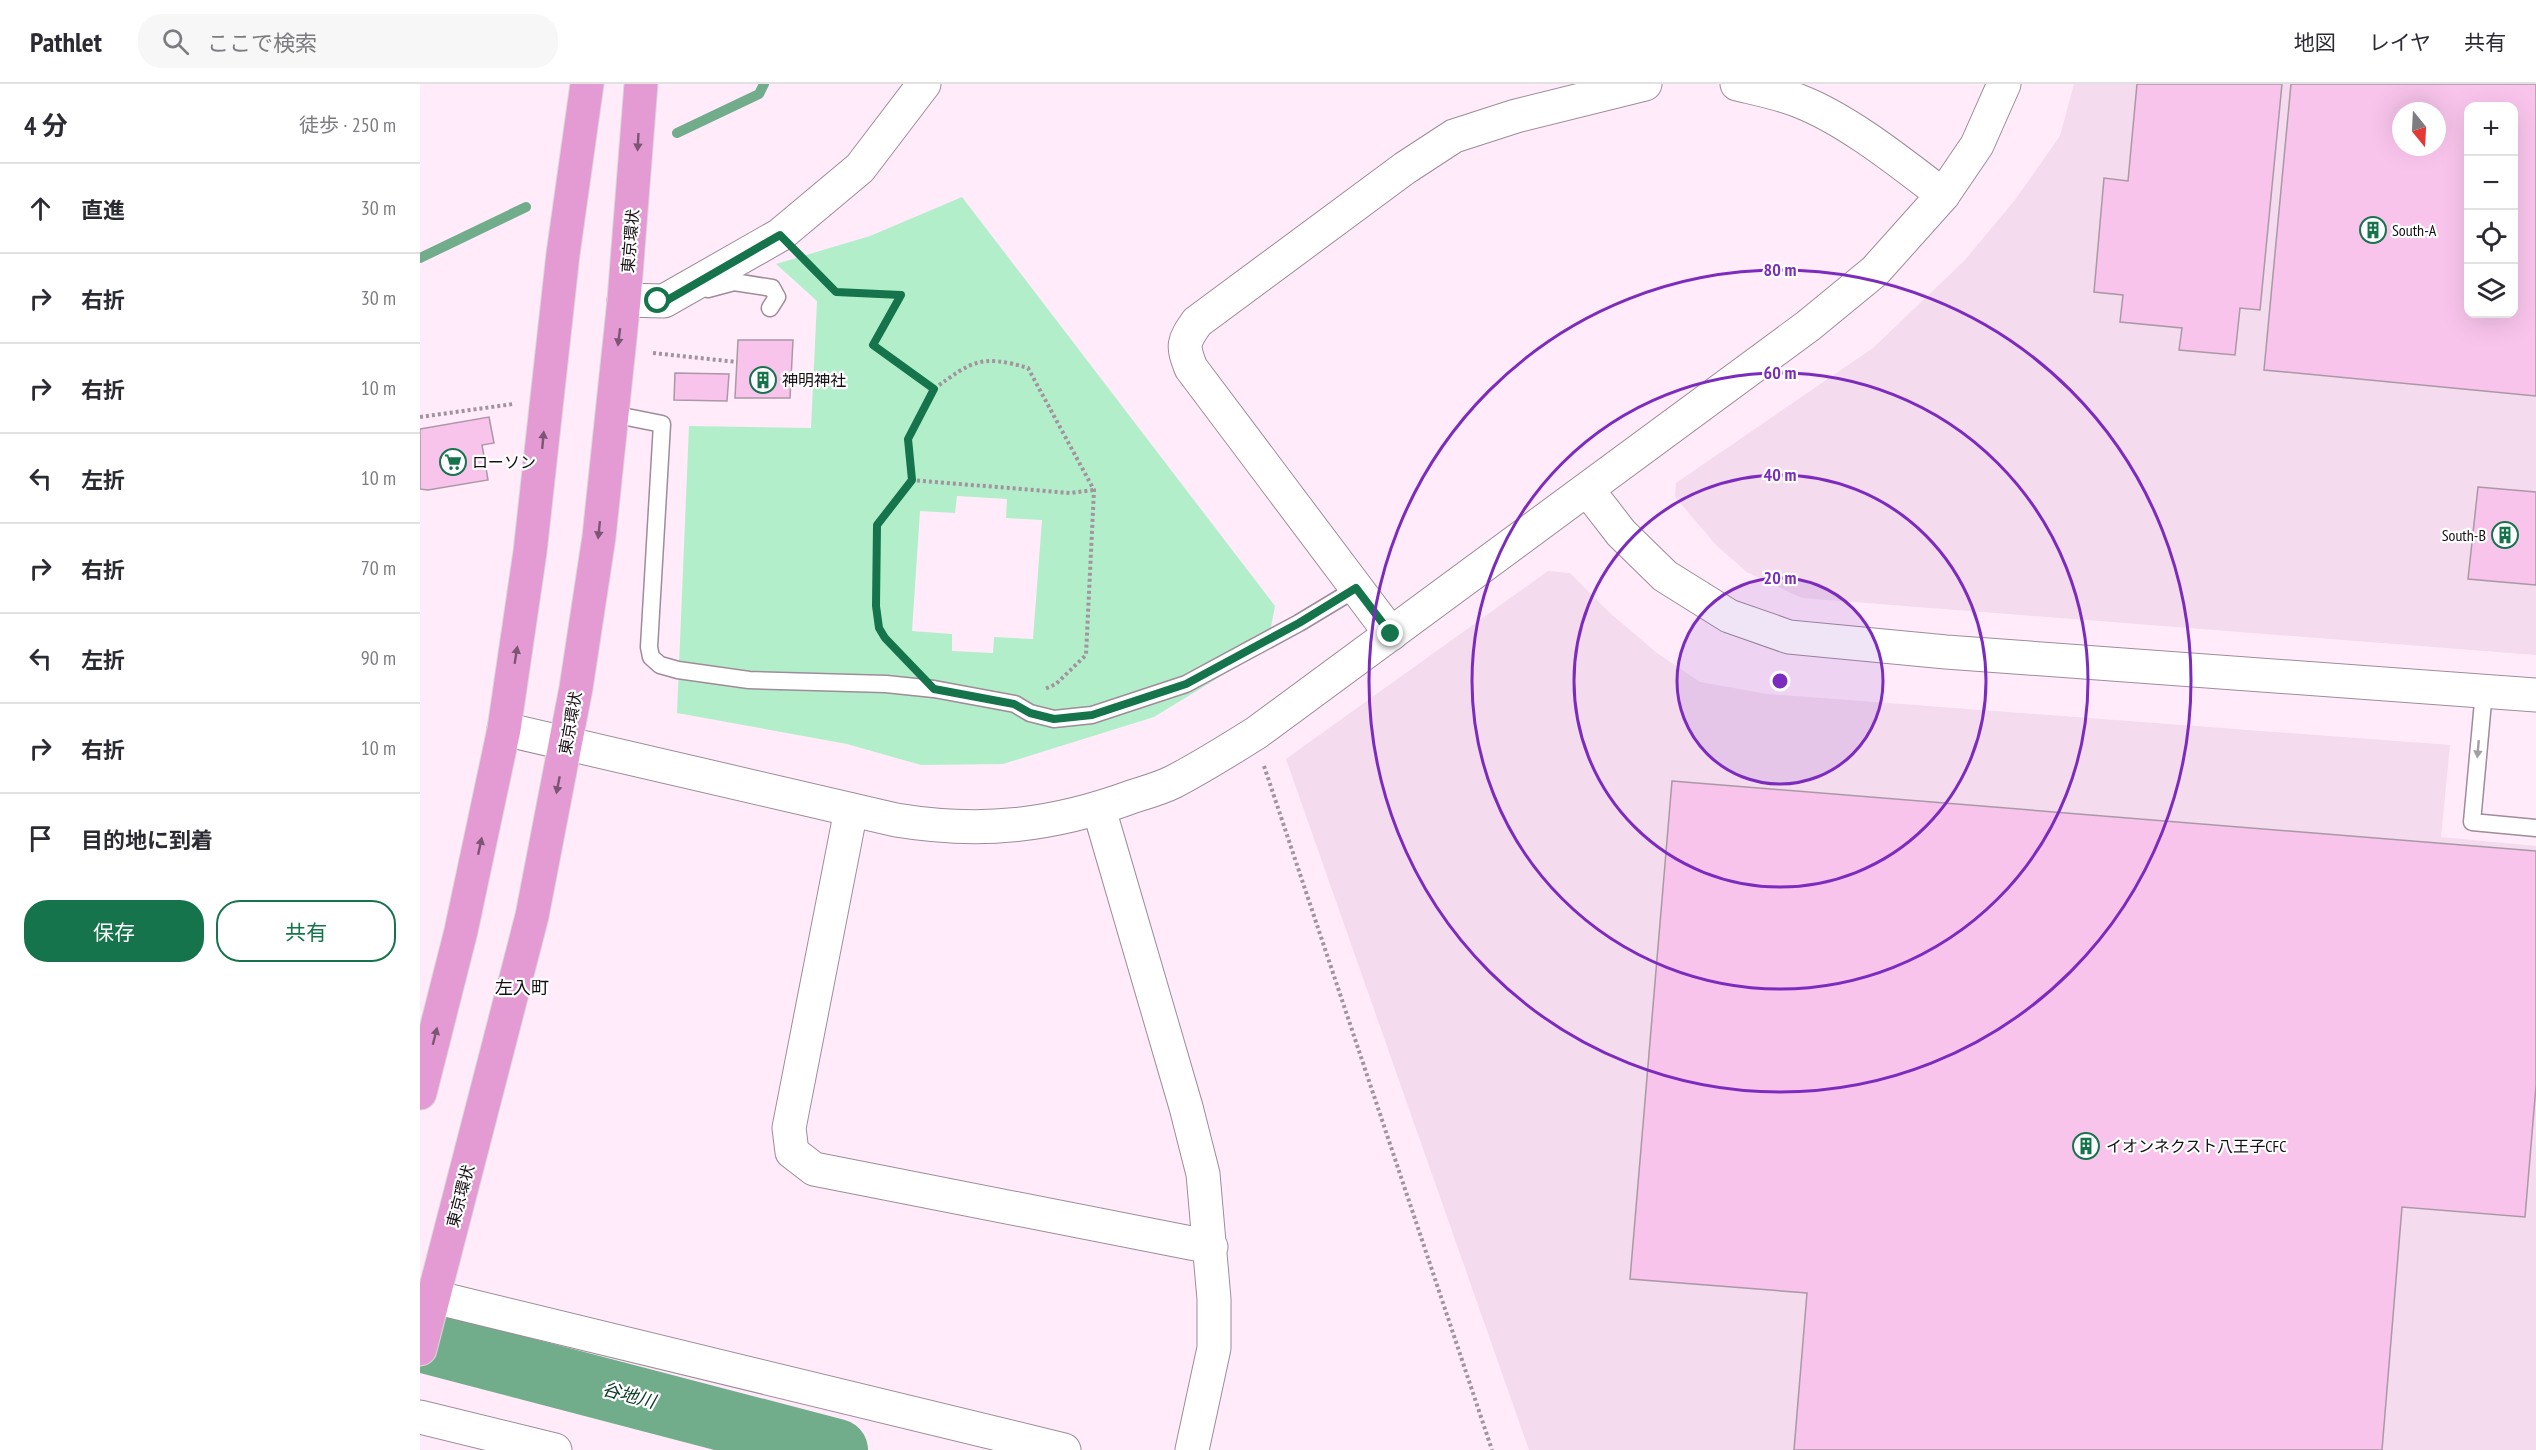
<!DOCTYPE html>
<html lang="ja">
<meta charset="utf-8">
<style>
:root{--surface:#fff;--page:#f7f7f7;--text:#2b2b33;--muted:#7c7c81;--line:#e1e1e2;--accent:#15744b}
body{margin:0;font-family:"PT Sans Narrow","Noto Sans JP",sans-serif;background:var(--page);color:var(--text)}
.controls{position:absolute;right:18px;top:18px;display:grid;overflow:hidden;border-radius:12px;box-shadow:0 6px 24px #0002}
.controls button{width:54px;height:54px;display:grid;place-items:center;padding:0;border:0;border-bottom:2px solid var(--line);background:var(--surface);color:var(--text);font:30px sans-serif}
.compass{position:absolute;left:1972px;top:18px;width:54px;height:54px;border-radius:50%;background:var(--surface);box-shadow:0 6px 24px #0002;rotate:162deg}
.stop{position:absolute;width:18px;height:18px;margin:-14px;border:4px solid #15744b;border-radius:50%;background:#fff}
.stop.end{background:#15744b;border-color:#fff;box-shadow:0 2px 6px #0008}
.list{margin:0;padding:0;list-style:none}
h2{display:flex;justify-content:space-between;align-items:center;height:78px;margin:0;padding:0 24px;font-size:26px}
h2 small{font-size:20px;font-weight:400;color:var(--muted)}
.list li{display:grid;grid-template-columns:39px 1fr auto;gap:18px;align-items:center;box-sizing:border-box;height:90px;padding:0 24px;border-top:2px solid var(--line)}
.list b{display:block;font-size:22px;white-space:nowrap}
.list em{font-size:20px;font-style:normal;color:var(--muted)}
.actions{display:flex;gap:12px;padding:18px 24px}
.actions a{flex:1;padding:14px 0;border:2px solid var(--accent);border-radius:24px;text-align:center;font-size:21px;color:var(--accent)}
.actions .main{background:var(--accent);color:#fff}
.icon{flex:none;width:33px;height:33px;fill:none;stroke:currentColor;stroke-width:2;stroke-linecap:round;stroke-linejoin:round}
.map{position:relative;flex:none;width:2116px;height:1366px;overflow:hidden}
header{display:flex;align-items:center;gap:36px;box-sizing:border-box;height:84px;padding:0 30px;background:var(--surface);border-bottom:2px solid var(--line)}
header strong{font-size:28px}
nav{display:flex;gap:33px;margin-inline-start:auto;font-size:21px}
.search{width:420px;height:54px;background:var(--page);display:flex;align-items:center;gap:15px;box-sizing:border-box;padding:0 21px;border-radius:24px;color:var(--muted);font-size:22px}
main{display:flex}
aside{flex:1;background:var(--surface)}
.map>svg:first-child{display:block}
.built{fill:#f4dbee;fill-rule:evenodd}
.green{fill:#b3eecb;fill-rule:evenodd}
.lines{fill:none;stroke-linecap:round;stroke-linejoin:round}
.stream{stroke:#72ad8b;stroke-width:10}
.river{stroke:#72ad8b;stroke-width:62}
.building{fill:#f9c4ec;stroke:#aa98a5;stroke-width:1.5;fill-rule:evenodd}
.service-casing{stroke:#9e8c99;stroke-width:19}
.minor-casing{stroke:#9e8c99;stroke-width:35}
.tertiary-casing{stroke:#9e8c99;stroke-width:35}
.trunk-casing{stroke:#dad9d9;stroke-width:35}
.path{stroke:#a2939e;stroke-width:4;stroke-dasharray:3 3;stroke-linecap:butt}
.service{stroke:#fff;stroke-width:16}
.minor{stroke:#fff;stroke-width:33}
.tertiary{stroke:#fff;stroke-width:33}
.trunk{stroke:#e49bd4;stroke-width:33}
.oneway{fill:#7c5574}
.oneway2{fill:#a19fa1}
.route{stroke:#15744b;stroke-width:8}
.ring{fill:none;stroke:#7b2cbf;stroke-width:3}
.labels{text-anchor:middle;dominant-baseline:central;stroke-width:4.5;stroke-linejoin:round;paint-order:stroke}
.poi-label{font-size:16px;fill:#150f13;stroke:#fff;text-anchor:start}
.street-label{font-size:16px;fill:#150f13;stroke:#fff}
.neighbourhood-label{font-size:18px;fill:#150f13;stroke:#fff}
.water-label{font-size:18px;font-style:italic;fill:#073923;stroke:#fff}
.centre{fill:#7b2cbf;stroke:#fff;stroke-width:3}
.ring-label{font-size:18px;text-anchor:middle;font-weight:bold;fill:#7b2cbf;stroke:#fff;stroke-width:4.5;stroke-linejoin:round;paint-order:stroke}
</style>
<header>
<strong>Pathlet</strong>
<div class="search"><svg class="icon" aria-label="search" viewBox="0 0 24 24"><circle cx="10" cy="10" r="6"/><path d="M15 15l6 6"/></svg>ここで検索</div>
<nav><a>地図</a><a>レイヤ</a><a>共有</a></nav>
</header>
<main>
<aside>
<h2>4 分<small>徒歩 · 250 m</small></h2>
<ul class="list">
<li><svg class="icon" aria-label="ahead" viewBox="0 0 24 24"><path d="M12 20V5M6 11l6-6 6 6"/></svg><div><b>直進</b></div><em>30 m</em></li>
<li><svg class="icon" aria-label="right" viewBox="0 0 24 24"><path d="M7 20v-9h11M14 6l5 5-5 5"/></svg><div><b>右折</b></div><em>30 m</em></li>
<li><svg class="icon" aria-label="right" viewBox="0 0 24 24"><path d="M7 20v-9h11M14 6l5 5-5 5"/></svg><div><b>右折</b></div><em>10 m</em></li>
<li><svg class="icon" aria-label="left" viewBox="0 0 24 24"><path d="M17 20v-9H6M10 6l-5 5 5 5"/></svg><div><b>左折</b></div><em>10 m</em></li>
<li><svg class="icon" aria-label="right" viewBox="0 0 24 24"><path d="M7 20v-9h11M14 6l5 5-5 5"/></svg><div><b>右折</b></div><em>70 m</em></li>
<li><svg class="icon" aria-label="left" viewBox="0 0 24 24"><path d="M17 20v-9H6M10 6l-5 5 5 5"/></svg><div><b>左折</b></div><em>90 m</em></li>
<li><svg class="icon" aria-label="right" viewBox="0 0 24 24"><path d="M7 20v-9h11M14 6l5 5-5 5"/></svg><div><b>右折</b></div><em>10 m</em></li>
<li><svg class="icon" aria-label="arrive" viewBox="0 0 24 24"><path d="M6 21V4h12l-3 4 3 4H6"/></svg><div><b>目的地に到着</b></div></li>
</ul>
<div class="actions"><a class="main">保存</a><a>共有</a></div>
</aside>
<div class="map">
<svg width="2116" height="1366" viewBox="0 0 2116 1366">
<rect width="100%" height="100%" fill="#ffebfa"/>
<path class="built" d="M1654,0H2116V571L1382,514L1327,488L1297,462L1255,413L1256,399L1453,264L1544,177L1595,116L1640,52ZM2048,22H2094V230H2048ZM1981,27H2017V63H1981Z
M1128,487L1150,489L1191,530L1237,569L1280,598L1347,610L2030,661L2021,753L2116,762V1366H1109L866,675Z"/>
<path class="green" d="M542,113L855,522L847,564L734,633L583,680L501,681L427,660L257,629L269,342L391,344L397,217L356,180L450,152ZM537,412L587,415L586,434L622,436L613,555L574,553L573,569L532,567V550L492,547L500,427L535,429Z"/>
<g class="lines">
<path class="stream" d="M257,49L339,10L344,0
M0,174L106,123"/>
<path class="river" d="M0,1257L417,1366"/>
</g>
<path class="building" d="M1717,0H1862L1840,226L1820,224L1815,271L1759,266L1762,244L1700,238L1703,211L1674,208L1684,94L1708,97Z
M1871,0H2116V312L1844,286ZM2048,22H2094V230H2048ZM1981,27H2017V63H1981Z
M318,256H373L370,314H315Z
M255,289L309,290L307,317L254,316Z
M69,333L74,359L62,361L68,396L8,406L0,405V345Z
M2058,403L2116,408V501L2048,495Z
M1252,697L2116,767V1002L2105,1133L1982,1123L1962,1366H1374L1387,1209L1210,1195Z"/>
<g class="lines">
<defs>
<path id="service" d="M288,205L314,198L352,204L357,213L350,224
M192,330L242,340L229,563L231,573L240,581L258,586L329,596L466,600L514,605L595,620L610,629L634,635L672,631L766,600L879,539L937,504
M2064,607L2052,738L2116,744"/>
<path id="minor" d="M1317,0C1338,5 1359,9 1379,17C1428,36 1481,79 1523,111
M204,216L244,217L360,151L440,84L504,0
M971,550L771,284C762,261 763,258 777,238L985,84L1034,52L1096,32L1225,0
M679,725L766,1023L783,1090L794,1215V1264L772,1366
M431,726L369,1044L372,1068L394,1085L791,1163
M14,1213L644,1366
M0,1333L135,1366"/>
<path id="tertiary" d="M1167,405L1201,449L1245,492L1309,532L1369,553L1526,568L2116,611
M84,645L476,736C561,750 633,742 714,712C727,708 741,704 753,698C782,683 809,666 836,649L1388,242L1455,187L1523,111L1557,61L1584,0"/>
<path id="trunk" d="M0,1009L41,847L84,645L110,468L143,170L167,0
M0,1265L112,832L156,604L179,453L204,216L221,0"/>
</defs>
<use href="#service" class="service-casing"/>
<use href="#minor" class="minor-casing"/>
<use href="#tertiary" class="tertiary-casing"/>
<use href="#trunk" class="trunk-casing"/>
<path class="path" d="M384,175L416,208L481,211L453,261L514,305L488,355L491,396L457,441L455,500L459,544L465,554L487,576
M233,269L317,278
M514,305C552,277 561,270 608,284L674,406L666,571L636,600L625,605
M0,333L93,320
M491,396L650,409L674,406
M844,682L1072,1366"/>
<use href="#service" class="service"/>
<use href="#minor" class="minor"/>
<use href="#tertiary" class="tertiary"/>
<use href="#trunk" class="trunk"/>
</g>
<defs><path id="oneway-solid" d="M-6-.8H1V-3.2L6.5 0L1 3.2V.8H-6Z" transform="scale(1.5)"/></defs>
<g class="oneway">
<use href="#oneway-solid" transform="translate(218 58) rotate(93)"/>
<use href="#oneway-solid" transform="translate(199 253) rotate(97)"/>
<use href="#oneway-solid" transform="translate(123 356) rotate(-85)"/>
<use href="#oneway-solid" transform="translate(179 446) rotate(96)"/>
<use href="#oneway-solid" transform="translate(96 571) rotate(-81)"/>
<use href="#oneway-solid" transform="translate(138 701) rotate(101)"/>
<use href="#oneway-solid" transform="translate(60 762) rotate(-78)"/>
<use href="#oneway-solid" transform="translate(15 952) rotate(-76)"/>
</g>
<use class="oneway2" href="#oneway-solid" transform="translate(2058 665) rotate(95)"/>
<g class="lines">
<path class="route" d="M238,217L244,218L360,151L416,208L481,211L453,261L514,305L488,355L492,396L457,441L456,522L459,544L465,554L514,605L594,620L610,629L634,635L672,631L766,600L879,539L936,504L971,550"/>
</g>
<circle cx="1360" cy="597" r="103" fill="#7b2cbf" fill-opacity=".12"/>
<g class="ring">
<circle cx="1360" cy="597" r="103"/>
<circle cx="1360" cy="597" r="206"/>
<circle cx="1360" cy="597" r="308"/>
<circle cx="1360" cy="597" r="411"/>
</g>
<defs>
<symbol id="building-ring" viewBox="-11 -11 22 22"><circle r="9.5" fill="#fff" stroke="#15744b" stroke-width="1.5"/><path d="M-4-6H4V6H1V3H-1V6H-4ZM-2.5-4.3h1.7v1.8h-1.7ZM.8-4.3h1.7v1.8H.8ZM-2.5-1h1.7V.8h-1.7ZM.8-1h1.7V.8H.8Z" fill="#15744b"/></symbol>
<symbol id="supermarket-ring" viewBox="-11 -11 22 22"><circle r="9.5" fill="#fff" stroke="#15744b" stroke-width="1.5"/><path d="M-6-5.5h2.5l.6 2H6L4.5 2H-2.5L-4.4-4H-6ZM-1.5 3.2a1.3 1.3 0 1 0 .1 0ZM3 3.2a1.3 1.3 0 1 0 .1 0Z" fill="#15744b"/></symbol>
</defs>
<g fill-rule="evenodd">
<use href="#building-ring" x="1938" y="131" width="30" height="30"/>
<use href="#building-ring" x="328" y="281" width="30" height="30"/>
<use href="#supermarket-ring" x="18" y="363" width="30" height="30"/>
<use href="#building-ring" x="2070" y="436" width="30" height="30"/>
<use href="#building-ring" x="1651" y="1047" width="30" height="30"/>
</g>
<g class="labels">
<g class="poi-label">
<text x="1972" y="146">South-A</text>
<text x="362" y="296">神明神社</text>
<text x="52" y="378">ローソン</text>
<text x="2066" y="451" text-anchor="end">South-B</text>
<text x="1686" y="1062">イオンネクスト八王子CFC</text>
</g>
<g class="street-label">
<text transform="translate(210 157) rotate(-85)">東京環状</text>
<text transform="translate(150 639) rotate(-80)">東京環状</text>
<text transform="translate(40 1112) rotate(-75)">東京環状</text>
</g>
<g class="neighbourhood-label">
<text x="102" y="903">左入町</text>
</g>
<g class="water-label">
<text transform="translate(209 1311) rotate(15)">谷地川</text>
</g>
</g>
<circle cx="1360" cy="597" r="9" class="centre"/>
<g class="ring-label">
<text x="1360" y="192">80 m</text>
<text x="1360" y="295">60 m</text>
<text x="1360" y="397">40 m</text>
<text x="1360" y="500">20 m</text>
</g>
</svg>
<div class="controls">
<button>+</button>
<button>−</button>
<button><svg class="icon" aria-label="locate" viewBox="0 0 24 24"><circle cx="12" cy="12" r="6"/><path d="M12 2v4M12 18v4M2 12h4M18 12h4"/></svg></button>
<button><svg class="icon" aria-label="layers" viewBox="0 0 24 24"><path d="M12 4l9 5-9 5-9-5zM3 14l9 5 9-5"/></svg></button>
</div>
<svg class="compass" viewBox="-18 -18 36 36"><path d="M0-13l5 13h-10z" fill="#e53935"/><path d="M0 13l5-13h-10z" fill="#7c7c81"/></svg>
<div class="stop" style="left:238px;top:217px"></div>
<div class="stop end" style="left:971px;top:550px"></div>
</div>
</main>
